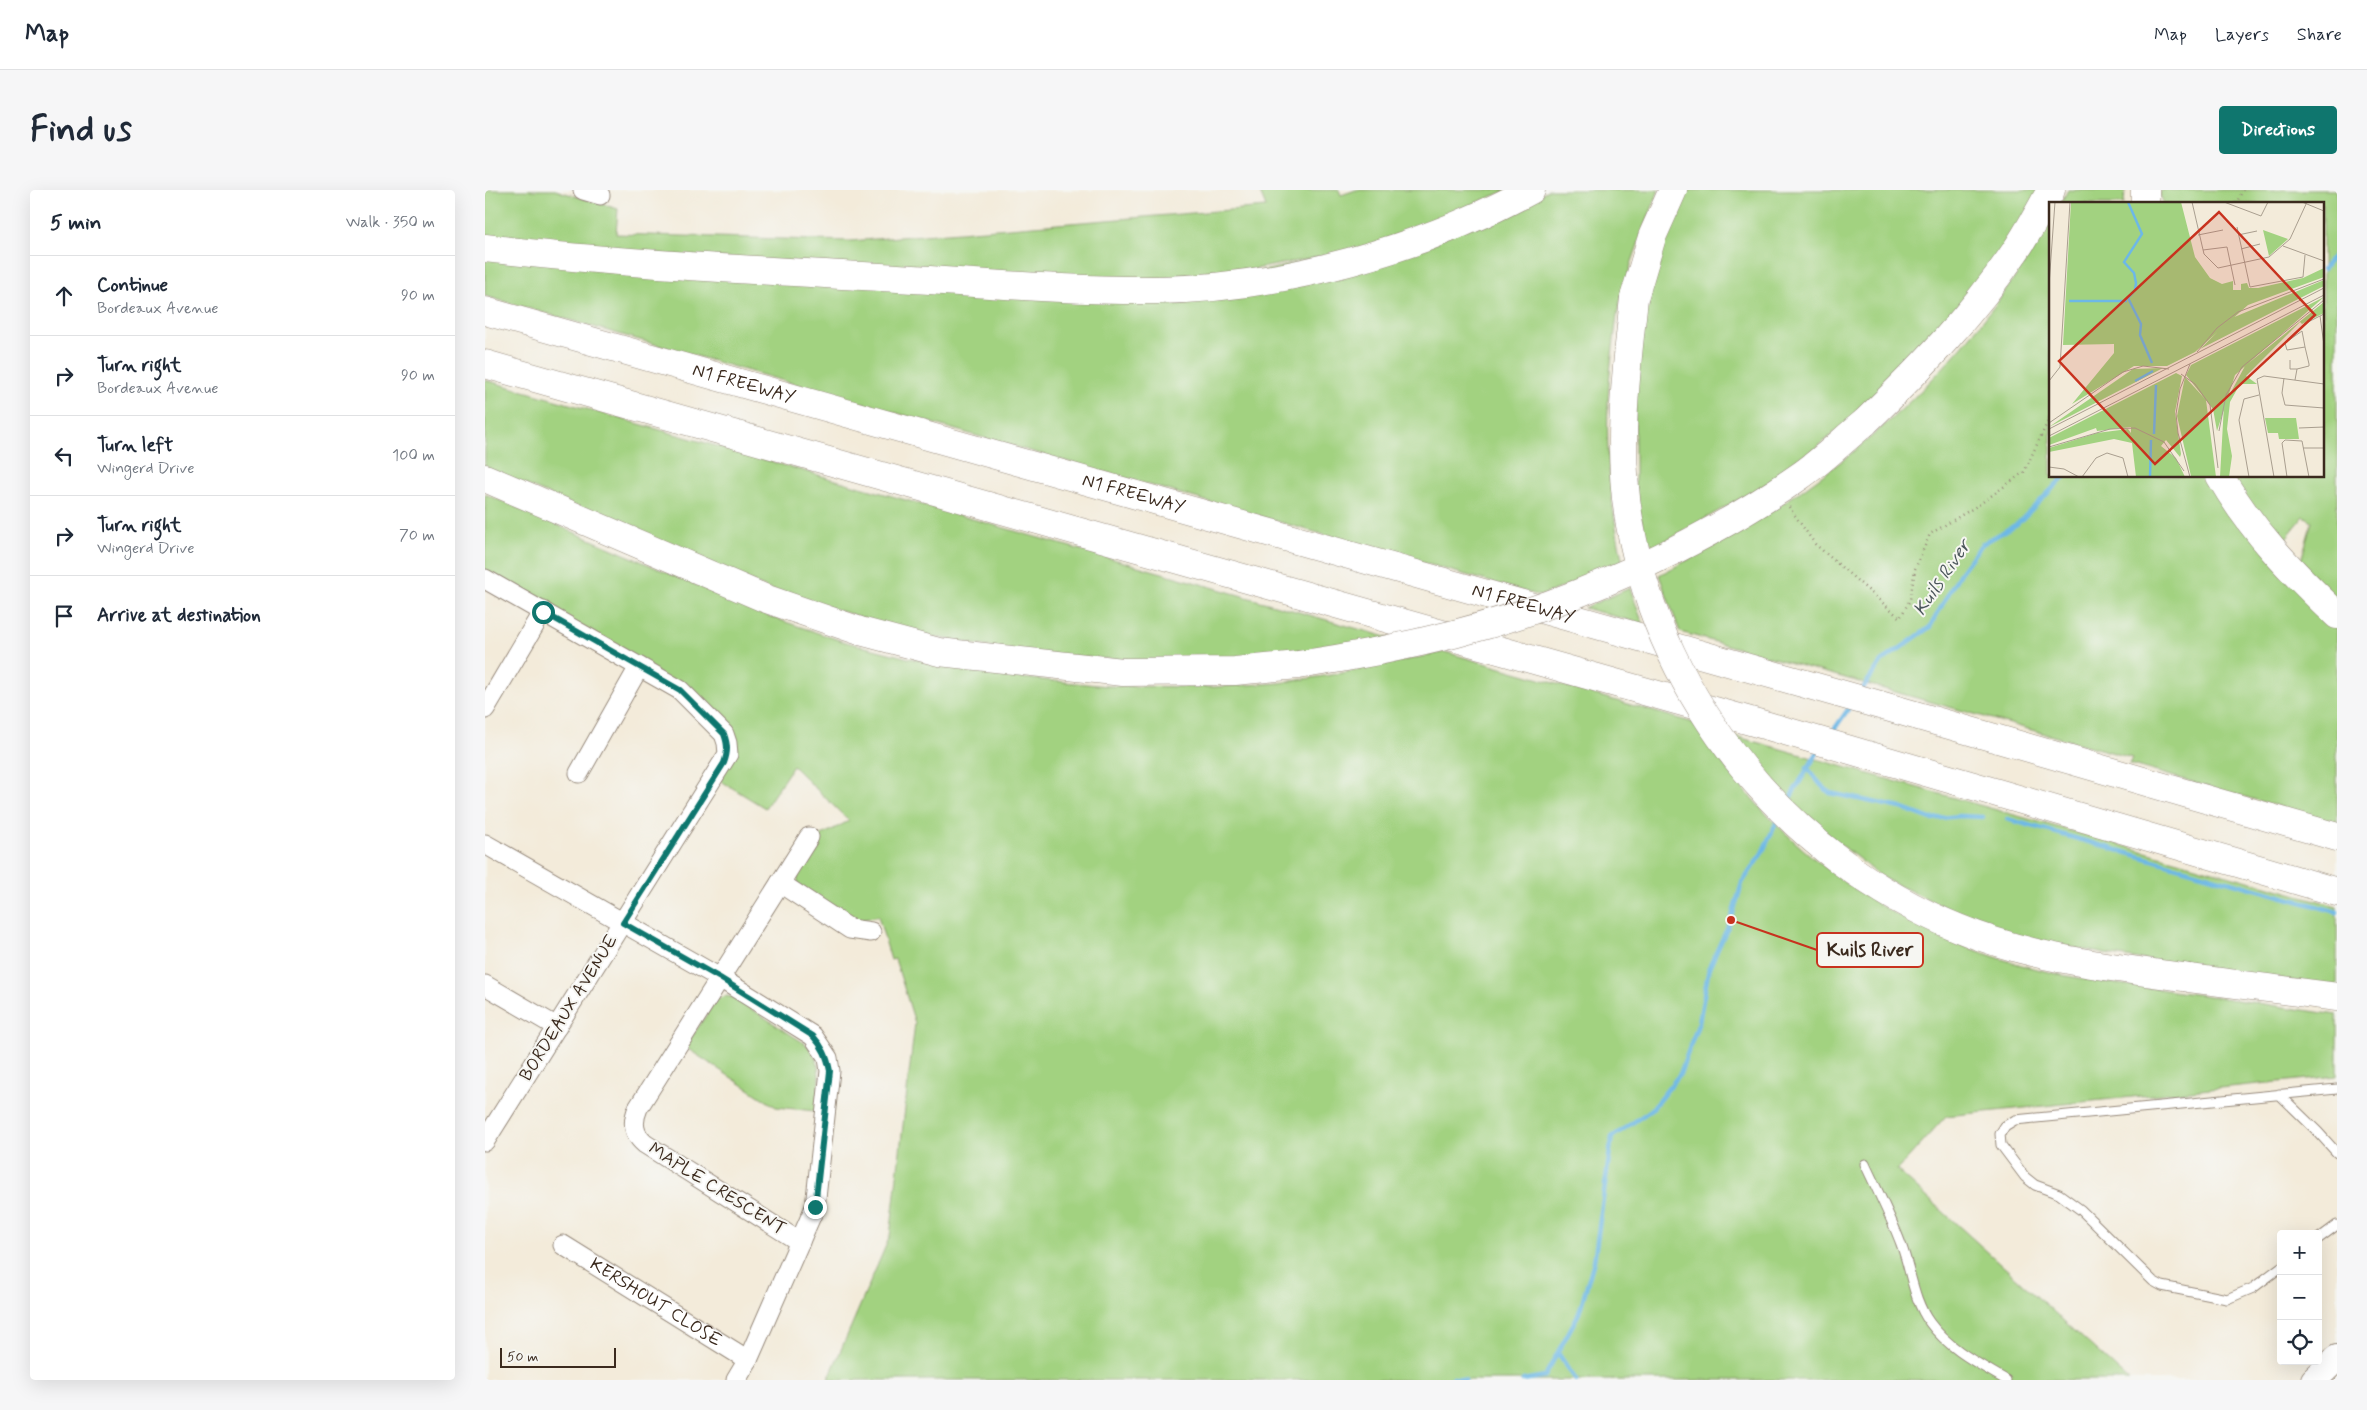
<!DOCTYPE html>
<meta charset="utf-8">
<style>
:root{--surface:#fff;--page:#f6f6f7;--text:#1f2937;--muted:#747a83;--line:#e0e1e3;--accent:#0f766e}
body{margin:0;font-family:Mynerve,sans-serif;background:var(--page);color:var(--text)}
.controls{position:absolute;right:15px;bottom:15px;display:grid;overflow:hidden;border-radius:5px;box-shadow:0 5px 20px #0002}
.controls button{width:45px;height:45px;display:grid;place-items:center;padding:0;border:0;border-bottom:1px solid var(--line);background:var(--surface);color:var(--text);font:25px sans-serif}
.scale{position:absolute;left:15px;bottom:12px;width:116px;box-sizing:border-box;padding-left:5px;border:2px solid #3b2a1e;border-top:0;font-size:14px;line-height:18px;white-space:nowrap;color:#3b2a1e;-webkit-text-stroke:4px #f6f6f2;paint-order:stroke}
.stop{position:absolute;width:15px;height:15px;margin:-11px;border:4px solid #0f766e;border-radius:50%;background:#fff}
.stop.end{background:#0f766e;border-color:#fff;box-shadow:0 1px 5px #0008}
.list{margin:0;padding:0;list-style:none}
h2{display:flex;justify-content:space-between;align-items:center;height:65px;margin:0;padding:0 20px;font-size:21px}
h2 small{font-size:16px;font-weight:400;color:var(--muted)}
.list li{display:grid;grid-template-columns:32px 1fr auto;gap:15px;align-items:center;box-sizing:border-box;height:80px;padding:0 20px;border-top:1px solid var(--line)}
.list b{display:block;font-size:19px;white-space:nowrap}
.list p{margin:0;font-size:16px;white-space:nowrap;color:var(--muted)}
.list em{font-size:16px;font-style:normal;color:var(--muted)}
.icon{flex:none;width:28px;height:28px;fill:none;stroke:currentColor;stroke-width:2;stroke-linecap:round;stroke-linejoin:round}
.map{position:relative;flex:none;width:1852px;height:1190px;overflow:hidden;border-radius:5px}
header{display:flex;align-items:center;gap:30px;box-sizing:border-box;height:70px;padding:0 25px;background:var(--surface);border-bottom:1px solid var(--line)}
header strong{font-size:24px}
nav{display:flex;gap:28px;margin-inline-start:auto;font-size:18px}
.intro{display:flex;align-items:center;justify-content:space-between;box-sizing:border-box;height:120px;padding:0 30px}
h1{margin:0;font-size:35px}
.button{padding:12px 22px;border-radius:5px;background:var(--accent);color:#fff;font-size:18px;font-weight:700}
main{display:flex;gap:30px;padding:0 30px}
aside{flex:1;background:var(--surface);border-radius:5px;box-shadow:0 5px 20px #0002}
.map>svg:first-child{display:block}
.green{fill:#a2d280;stroke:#6e7e4f}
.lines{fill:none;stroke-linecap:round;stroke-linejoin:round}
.stream{stroke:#6db8e6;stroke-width:4.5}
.service-casing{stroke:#978a7c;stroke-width:11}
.minor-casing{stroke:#978a7c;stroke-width:21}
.secondary-casing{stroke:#978a7c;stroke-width:28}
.motorway-casing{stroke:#978a7c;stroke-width:29}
.path{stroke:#978a7c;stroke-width:2.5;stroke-dasharray:1 4;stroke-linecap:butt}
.service{stroke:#fff;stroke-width:9}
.minor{stroke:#fff;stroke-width:19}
.secondary{stroke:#fff;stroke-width:26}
.motorway{stroke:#fff;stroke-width:28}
.motorway-bridge-casing{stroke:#978a7c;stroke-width:29;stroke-linecap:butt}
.motorway-bridge{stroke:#fff;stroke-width:28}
.route{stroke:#0f766e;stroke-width:6}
.labels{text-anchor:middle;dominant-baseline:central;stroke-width:4;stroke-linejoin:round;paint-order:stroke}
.street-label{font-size:18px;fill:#3b2a1e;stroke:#f6f6f2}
.water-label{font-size:19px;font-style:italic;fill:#4a555a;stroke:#f6f6f2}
.inset-river{fill:none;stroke:#6db8e6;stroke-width:2.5}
.inset-road{fill:none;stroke:#a99e8f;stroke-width:1}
.view{fill:#c8321e;fill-opacity:0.15;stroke:#c8321e;stroke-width:2.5}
.inset-edge{fill:none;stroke:#3b2a1e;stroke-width:2.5}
.leader{fill:none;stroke:#c8321e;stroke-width:2}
.callout-dot{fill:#c8321e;stroke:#f6f6f2;stroke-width:2}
.callout{fill:#f6f6f2;stroke:#c8321e;stroke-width:2}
.callout-label{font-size:19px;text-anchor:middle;font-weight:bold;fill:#3b2a1e}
</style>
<header>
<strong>Map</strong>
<nav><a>Map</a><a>Layers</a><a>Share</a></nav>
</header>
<div class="intro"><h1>Find us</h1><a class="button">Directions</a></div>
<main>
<aside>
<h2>5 min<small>Walk · 350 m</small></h2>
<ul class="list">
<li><svg class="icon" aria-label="ahead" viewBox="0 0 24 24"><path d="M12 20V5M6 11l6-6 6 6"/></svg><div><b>Continue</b><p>Bordeaux Avenue</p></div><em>90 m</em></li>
<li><svg class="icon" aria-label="right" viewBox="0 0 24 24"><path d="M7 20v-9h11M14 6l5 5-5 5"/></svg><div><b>Turn right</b><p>Bordeaux Avenue</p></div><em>90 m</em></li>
<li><svg class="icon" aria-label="left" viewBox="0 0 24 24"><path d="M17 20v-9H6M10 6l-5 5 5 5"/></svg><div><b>Turn left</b><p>Wingerd Drive</p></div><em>100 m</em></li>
<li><svg class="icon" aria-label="right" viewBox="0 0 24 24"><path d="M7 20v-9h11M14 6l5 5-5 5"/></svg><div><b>Turn right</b><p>Wingerd Drive</p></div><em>70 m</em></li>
<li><svg class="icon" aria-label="arrive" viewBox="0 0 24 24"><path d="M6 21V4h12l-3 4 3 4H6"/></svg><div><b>Arrive at destination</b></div></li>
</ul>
</aside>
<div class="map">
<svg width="1852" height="1190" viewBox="0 0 1852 1190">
<rect width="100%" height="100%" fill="#f6f6f2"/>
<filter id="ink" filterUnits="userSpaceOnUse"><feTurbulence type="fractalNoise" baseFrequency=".02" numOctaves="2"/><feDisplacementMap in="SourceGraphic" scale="10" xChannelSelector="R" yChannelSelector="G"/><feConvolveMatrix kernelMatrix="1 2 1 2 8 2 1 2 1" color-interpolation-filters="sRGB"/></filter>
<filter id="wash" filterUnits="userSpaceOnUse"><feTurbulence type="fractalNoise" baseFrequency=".0096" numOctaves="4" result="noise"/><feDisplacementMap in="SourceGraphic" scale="20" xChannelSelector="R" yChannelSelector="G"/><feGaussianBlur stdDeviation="1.12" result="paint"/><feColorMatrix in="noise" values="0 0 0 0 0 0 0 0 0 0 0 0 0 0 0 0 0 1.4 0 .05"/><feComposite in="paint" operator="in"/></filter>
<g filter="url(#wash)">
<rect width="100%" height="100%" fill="#f3ebda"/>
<path class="green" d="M0,0H70L133,19L131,44L365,51L781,17L774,0H854L856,5L871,0H1023L876,59L728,87L640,90L171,64L0,48Z
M1063,0H1174C1159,38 1144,76 1134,115C1131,129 1130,143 1128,157C1118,229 1122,302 1138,373L1055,406L0,106V60L659,108L1007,29Z
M1200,0H1556L1538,32L1435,166L1309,278L1163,361L1150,298V168L1170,73Z
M1583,0H1640L1639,14H1575Z
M1676,0H1852V409L1815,374L1827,331L1819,326L1797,353L1852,434V633L1644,574L1647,568L1195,442L1174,385C1307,318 1421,234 1511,114C1530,87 1550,60 1566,31V286H1838V14H1679L1675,5Z
M0,190L905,448L788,467L665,472L527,461L428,443L284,399L0,277Z
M0,304L283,426L357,451L423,468L516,486L623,496L729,497L794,493L852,484L960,462L1209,533C1296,664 1410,746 1564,782C1604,792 1647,795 1687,801C1742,808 1797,817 1852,825V886L1461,926L1412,980L1644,1190H343L405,1046L430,833L410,769L406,770L393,726L368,732L313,694L312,682L333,647L364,631L308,576L280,618L236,591L244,538L0,381Z
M1145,398L1158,434L1099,418Z
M1246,545L1852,716V797L1620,764L1513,742L1398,688L1301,611Z
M240,806L248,807L322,855C340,874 333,897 330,921L291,917L200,857L232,809Z"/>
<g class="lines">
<path class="stream" d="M1838,79L1852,62
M1376,501L1396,472L1445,437L1475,383L1497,354L1532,334L1580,286
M1346,544L1366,515
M1322,578L1336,595L1345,603L1416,618L1446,629L1474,626L1498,627
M1303,611L1334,560
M1522,629L1852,722
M1073,1163L1091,1190
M965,1190L968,1188L980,1190
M1038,1190L1060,1186L1094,1123L1109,1071L1127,947L1166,920L1195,884L1214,832L1224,778L1246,730L1257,693L1277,663L1293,629"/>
</g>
</g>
<g filter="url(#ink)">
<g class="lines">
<defs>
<path id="service" d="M1794,904L1833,942L1852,963
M1380,974C1392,1000 1406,1027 1416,1054C1426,1080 1428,1110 1445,1133C1464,1159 1494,1174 1521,1190
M1833,1049L1852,1035
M1796,1077L1768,1098L1742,1109L1677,1096L1668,1091L1596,1020L1574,1004L1550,995L1540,987L1516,955L1515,944L1520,936L1530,930L1852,899"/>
<g id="minor">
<path d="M98,0L115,5"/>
<path d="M0,389L195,500L239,544L242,553L243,564L0,951"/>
<path d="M0,519L58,421"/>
<path d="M94,583L154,477"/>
<path d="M0,654L235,788L328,846L343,868L345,881L330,1017L263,1170L251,1190"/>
<path d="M295,693L365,739L386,742"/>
<path d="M0,795L72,837"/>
<path d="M315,1052L160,954C148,944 147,932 153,918L324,647"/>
<path id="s1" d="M78,1055L263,1170"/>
</g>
<path id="secondary" d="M1829,1190L1852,1168"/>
<g id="motorway">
<path d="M1660,14V0"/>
<path d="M0,58C126,73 252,79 378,86C476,91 574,101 672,100C796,99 937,59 1046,0"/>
<path d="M1149,108L1167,47L1188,0"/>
<path id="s2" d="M0,121L1409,519L1852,647"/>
<path d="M0,174L1283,536L1852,702"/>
<path d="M1379,233C1434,180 1489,123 1531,60C1544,41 1555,20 1566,0"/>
<path d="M1735,286C1766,340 1807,382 1852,425"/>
<path d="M0,288L279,408L375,441L454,462L638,482L750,481L813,475"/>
<path d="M1704,788L1852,807"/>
</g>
</defs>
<use href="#service" class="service-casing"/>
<use href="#minor" class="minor-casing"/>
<use href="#secondary" class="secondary-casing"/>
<use href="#motorway" class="motorway-casing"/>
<path class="path" d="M1751,14L1758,0
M1304,317L1330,354L1415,428L1425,410L1430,379L1445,344L1495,314L1539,282L1566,225"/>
<use href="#service" class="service"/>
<use href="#minor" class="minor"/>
<use href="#secondary" class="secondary"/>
<use href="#motorway" class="motorway"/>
<defs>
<path id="motorway-bridge" d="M1149,108C1141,183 1131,260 1145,335C1177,512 1306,670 1473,738C1547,769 1625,777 1704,788
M813,475C866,467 918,457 969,444C1086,414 1216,355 1315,286C1338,270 1358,250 1379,233"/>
</defs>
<use href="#motorway-bridge" class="motorway-bridge-casing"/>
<use href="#motorway-bridge" class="motorway-bridge"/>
</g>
</g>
<g class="lines" filter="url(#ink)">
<path class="route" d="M58,422L195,500L239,544C243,555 243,562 239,573L138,733L235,788L328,846C338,857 342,866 345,881L330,1017"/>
</g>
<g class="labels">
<g class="street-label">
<text stroke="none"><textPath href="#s2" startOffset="269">N1 FREEWAY</textPath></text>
<text stroke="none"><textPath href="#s2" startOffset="674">N1 FREEWAY</textPath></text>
<text stroke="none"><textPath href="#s2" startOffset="1079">N1 FREEWAY</textPath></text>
<text transform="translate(84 818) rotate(-58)">BORDEAUX AVENUE</text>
<text transform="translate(232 999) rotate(32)">MAPLE CRESCENT</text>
<text stroke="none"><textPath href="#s1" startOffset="109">KERSHOUT CLOSE</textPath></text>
</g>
<g class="water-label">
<text transform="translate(1457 388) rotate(-56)">Kuils River</text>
</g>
</g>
<g transform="translate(1564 12)">
<rect width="275" height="275" fill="#f3ebda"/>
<path d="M22,0H132L146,55L161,76L173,82L184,79V88H192V82L198,81L200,86H209L254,76L275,66V75L199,103L146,150L118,164H85L23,202L65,151V142L14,143ZM214,28L239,37L220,54ZM275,78V84L151,147L183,116ZM275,95L186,173L168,229L164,207L137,173L142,163ZM275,100V111L253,122L251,120L197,174L208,182H191L181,200L178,227L183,254L180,275H171L175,203L196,164ZM114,166L0,225L84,167ZM127,171L133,174L126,210L132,252L131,255L117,238L112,244L127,256L136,275H87L83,241L65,237L0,250V246L48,231L79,227L82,231V225L48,229L47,226L0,243V236ZM136,175L157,198L167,275L142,274L128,214ZM216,216H247L250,237H230L229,231H219Z" fill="#a2d280"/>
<path class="inset-river" d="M79,0L93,32L75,60L85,71L87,81L86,88L79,96L92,122L91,133L103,161M20,99H78M86,179L104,169M105,232L107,183M101,275L102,238"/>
<path class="inset-road" d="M143,0L155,52L169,66L220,55L241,37L258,0M175,0L212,14L219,0M253,0L275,9M188,25L201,85L254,75L256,53M149,33L174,28M189,33L208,29M234,44L275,59M192,47L211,42M154,48L178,45L186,83M0,83L6,0M271,114L275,143M255,122L275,112M148,150L168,126L189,110L275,77M241,158V167H248M132,172L146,182L161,203L169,266M235,176L233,191L236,203L275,206M246,178L248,167L260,164V162L256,145L253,129L236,141L238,148L256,145M0,179L11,165L21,0M0,221L74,170L94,164L120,167M250,226L275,225M0,227L275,86M170,229L177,193L193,165L275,98M0,234L275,93M0,245L61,227L86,226L115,240L135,269M254,246H275M0,265L15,267L30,275M33,275L47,256L58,251L74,256L79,275M141,275L129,231L127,212L131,187L141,162M200,275L190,218L195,197L210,193M225,275L208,177L215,174L275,182M238,275L233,241L236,238L253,239L260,275"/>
<path class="view" d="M170,10L266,113L106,262L10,159Z"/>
<rect width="275" height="275" class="inset-edge"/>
</g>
<path class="leader" d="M1246 730L1332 760"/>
<circle class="callout-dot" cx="1246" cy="730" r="5"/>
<rect class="callout" x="1332" y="743" width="106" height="34" rx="5"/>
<g class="callout-label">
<text x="1385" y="766">Kuils River</text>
</g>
</svg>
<div class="controls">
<button>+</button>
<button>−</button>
<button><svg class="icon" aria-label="locate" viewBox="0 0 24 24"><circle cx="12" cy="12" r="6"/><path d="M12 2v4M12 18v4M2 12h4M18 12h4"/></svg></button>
</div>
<div class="scale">50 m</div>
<div class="stop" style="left:58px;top:422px"></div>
<div class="stop end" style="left:330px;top:1017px"></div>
</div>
</main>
